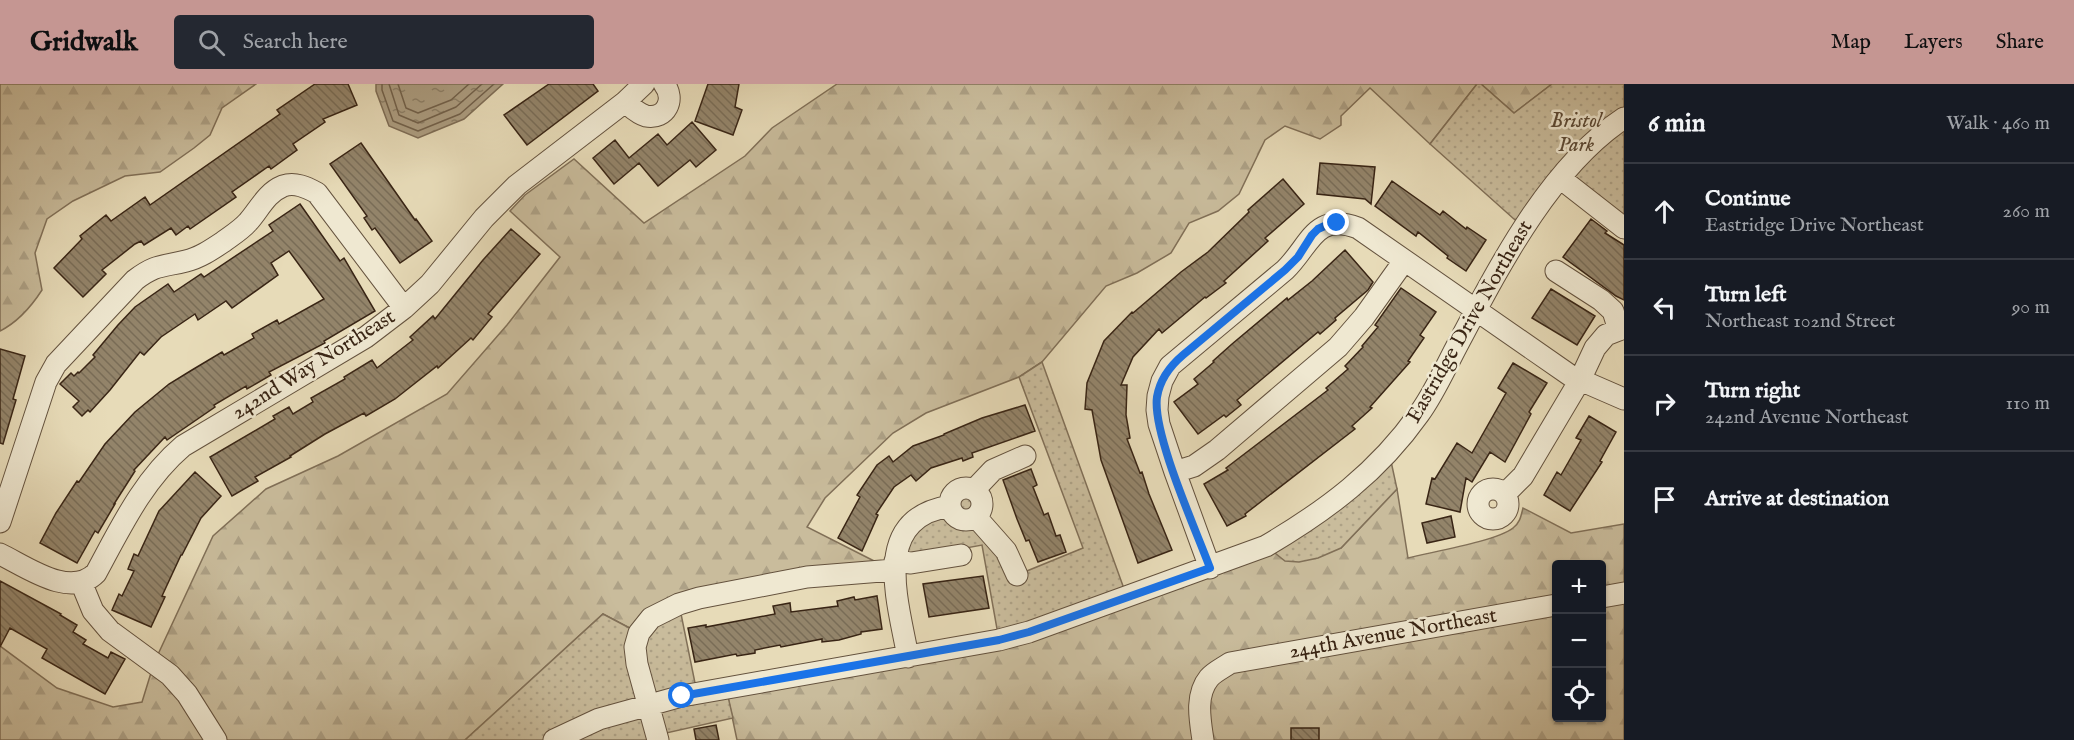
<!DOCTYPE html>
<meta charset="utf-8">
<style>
:root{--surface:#171b24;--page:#242831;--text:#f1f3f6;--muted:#9ea1a6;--line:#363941;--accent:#c59692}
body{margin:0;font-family:"IM FELL English",serif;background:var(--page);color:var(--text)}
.controls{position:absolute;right:18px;bottom:18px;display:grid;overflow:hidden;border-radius:6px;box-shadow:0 2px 4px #0004}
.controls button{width:54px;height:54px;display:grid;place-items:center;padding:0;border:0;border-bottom:2px solid var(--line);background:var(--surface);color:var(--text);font:30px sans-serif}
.stop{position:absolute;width:18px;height:18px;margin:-14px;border:4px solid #1a73e8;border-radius:50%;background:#fff}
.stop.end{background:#1a73e8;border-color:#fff;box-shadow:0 2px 6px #0008}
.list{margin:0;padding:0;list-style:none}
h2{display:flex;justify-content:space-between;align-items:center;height:78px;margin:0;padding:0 24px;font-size:26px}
h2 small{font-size:20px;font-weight:400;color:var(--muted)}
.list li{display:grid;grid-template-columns:39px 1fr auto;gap:18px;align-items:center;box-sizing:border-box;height:96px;padding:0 24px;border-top:2px solid var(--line)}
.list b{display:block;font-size:22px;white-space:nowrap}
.list p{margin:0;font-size:20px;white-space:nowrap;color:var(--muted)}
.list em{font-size:20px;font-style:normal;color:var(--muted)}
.icon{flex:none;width:33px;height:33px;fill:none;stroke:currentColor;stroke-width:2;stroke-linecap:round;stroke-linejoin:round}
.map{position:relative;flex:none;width:1624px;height:656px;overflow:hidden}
header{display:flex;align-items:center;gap:36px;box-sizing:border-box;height:84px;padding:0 30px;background:var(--accent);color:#111}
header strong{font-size:28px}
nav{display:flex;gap:33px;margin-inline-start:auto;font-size:21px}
.search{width:420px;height:54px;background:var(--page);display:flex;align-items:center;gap:15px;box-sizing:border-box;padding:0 21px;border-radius:6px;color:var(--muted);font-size:22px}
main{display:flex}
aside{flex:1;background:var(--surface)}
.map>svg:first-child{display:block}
.forest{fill:url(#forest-firs);stroke:#817058;stroke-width:1.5;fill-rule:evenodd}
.park{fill:url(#park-dots);stroke:#817058;stroke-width:1.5}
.water{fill:url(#water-ripples);stroke:#7e6d56;stroke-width:1.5}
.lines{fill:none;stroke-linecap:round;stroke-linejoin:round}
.shore{stroke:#72614b;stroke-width:1.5}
.building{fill:url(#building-back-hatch);stroke:#392515;stroke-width:1.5}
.minor-casing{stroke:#64523e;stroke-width:23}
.minor{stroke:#efe8d1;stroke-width:21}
.route{stroke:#1a73e8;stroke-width:8}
.labels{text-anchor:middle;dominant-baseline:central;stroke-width:5;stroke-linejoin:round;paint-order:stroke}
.park-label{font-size:21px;font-style:italic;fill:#5d4b37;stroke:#efe8d1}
.street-label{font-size:21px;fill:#392515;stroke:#efe8d1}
</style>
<header>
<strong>Gridwalk</strong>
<div class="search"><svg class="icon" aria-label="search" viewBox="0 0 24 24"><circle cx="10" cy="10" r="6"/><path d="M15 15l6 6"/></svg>Search here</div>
<nav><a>Map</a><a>Layers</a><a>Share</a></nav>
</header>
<main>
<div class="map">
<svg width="1624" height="656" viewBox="0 0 1624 656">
<defs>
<pattern id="forest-firs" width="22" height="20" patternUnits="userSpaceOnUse" patternTransform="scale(1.5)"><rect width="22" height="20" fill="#c9bc9c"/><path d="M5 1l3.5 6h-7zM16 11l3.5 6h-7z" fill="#ada186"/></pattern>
<pattern id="park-dots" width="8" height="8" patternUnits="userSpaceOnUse" patternTransform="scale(1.5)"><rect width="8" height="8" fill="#c9bc9c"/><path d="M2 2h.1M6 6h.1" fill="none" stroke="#ada186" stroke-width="1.8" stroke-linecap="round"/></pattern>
<pattern id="water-ripples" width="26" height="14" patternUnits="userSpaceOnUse" patternTransform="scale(1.5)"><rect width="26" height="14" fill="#ac9d81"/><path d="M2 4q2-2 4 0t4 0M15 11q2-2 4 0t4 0" fill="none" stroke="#8d8068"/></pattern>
<pattern id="building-back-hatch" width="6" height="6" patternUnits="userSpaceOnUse" patternTransform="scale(1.5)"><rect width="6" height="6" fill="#93846a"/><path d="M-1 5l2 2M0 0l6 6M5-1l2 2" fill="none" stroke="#796c56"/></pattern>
</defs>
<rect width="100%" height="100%" fill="#e7dbb8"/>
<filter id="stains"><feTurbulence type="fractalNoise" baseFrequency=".00333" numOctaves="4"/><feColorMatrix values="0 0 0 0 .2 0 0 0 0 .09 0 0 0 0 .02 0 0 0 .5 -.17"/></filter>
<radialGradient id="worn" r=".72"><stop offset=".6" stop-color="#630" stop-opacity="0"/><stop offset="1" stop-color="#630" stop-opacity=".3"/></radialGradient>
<path class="forest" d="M0,0H256L222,24L210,51L194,64L160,88L125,92L73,117L47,135L35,169L42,206C31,223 18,238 0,247Z
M837,0H1477L1430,60L1370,4L1341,32V41L1320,55L1285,42L1265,56L1239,110L1218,127L1189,139L1171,169L1137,189L1106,202L1042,278L1019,293L926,329L893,349L825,414L807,443L882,481L689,516L639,549L603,530L465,656H0V562L57,604L113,623L142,618L154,579L213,452L266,405L338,372L447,310L507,241L560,173L510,127L525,111L574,75L644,139L745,72L772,44Z
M1481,0H1552L1514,29Z
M1397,405L1408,474C1431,468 1497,457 1513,444C1520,439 1521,432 1523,424L1571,449L1624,440V656H737L726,604L934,568L1266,462L1341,464ZM1556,480H1602V634H1556Z"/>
<path class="park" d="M1477,0H1481L1514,29L1552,0H1624V144L1560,94L1524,144L1430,60Z
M1042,278L1127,513L999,556L982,461L960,465L961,471L895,468L950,416L955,407L964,404L981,414V424L979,429L1017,491L1083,464L1019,293Z
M1389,368L1397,405L1341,464L1318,474L1299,478L1285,477L1266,462Z
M679,520L697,609L726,604L733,634L657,651L658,656H465L603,530L639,549Z"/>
<path class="water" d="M376,0H503L464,35L418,54L389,42L376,7Z"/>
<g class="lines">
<path class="shore" d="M382,0V6L393,37L418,47L460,30L494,0
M389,0L399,31L418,39L456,23L482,0
M398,0L406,24L418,29L451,16L469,0"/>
</g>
<path class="building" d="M315,0H348L357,21L323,35L325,38L293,60L297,66L271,85L269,82L232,108L236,113L190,145L188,142L176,151L171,144L144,161L141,157L135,160L102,186L106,190L83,213L54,184L82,155L80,152L106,131L111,137L145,113L150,121L280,30L277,26Z
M549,0H593L598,7L527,61L504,31Z
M708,0H739L735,23L742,26L733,51L695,37Z
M692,38L716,66L696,83L690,76L658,102L639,79L614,100L593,74L615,56L629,74L658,50L667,61Z
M361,59L415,136L416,135L432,157L400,179L375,144L372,146L364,134L367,132L330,80Z
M1320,79L1375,83L1371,120L1365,115L1317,110Z
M1283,95L1304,120L1265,154L1268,157L1224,197L1226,199L1206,214L1205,213L1162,249L1159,245L1133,273L1121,301H1127L1126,331L1130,354L1127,355L1140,389L1142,388L1149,410L1172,466L1138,479L1101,376L1092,326L1085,325L1087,299L1104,257L1132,228L1133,229L1181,188L1208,168L1249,128L1248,126Z
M1392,97L1440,131L1443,127L1466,145L1467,143L1486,156L1466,187L1447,174L1448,172L1418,148L1416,152L1375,122Z
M300,120L340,177L344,174L375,227L324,257L325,259L269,288L271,291L247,305L246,302L214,321L215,323L167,356L165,353L134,386L135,387L114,420H115L98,449L95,447L77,479L40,459L56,429L77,397L79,398L105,360L135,328L169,300L192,286L222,268L224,271L254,254L252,250L277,236L279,240L324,215L289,167L271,179L278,191L232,224L226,217L198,236L195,230L161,253L144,271L140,268L110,306L90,328L88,326L82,332L73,323L79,317L60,300L71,289L74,292L78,288L79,289L95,273L93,271L118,241L135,223L168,200L174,208L201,190L204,193L273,147L269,141Z
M1591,135L1607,147L1605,149L1624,161V216L1616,212L1563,173Z
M511,145L540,170L488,230L492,233L473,256L471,254L438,284L437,282L395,315L366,332L364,329L325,350L290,372L291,373L255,393L258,397L232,412L210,373L275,335L273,332L289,323L293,330L313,318L311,314L345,295L344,293L372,276L377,284L413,256L410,253L433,232L435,235L483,176Z
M1345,166L1373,198L1368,206L1335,234L1336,236L1320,250L1318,248L1237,316L1241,321L1226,333L1224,331L1198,350L1174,318L1198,300L1194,295L1214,278L1213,277L1232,260L1287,214L1288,216L1312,197Z
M1401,204L1436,228L1420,251L1424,254L1408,277L1410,278L1370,323L1372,324L1352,342L1355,345L1245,430L1246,432L1227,442L1204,400L1228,386L1226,384L1328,306L1326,304L1348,285L1345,282L1363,263L1362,262L1378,243L1375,241Z
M1551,205L1595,232L1577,261L1532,234Z
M0,265L25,272L13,315L16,316L3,360L0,359Z
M1513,279L1547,299L1529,328L1531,330L1505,378L1490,368L1472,398L1466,394L1460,428L1426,420L1432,394L1435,395L1457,359L1472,369L1506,309L1498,304Z
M1025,321L1035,347L972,369L973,373L963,377L962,374L931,384L916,397L911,391L894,403L876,430L878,431L862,467L838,454L860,413L857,411L877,381L889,372L893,378L913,362L944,351V350L982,334Z
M1589,332L1616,348L1600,377L1602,378L1570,427L1544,411L1557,388L1561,391L1581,356L1576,354Z
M1031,385L1037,401L1033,403L1044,431L1048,429L1056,452L1060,451L1066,468L1038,478L1029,456L1026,457L1017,435L1003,396Z
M195,388L221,412L201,434L182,471H181L162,512L165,513L151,543L112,526L119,510L122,512L134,487L128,485L134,470L138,472L159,427Z
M1451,432L1455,453L1427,459L1422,439Z
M983,492L989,524L929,533L923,500Z
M0,497L61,530L60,531L77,541L73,548L86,556L83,560L108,574L111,568L125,575L105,610L42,574L47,565L10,544L0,563Z
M877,512L882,545L861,548V550L839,556L822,558V555L781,563L780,561L755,566V569L737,572L736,570L695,578L688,544L706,541V543L775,530L773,522L790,519L791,528L838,522L837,517L854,513L855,516Z
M716,641L719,656H696L694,645Z
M1291,644H1319V656H1291Z"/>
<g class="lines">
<defs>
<path id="minor" d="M625,18C631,23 638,30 646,32C666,36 676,15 664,0
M1560,94L1624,144
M1556,187L1601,216L1613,227L1619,246
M1175,388L1194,382L1217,366L1338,263L1364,233L1404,177
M950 420a16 16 0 1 1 32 0a16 16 0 1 1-32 0Z
M1478 420a15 15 0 1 1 30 0a15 15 0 1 1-30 0Z
M974,406L993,386L1025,372
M1505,410L1523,392L1580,296L1595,264L1606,251L1624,244
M976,433L1006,467L1017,491
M0,438L46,298L56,280L135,196C156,180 162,183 186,177C199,174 211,166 223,158C231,152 241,146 248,138C259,126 266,109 283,102C295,98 306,103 317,109L404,224
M0,470C27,483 70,515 96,489C121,443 143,396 183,362L366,253L404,224L430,200L484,134L517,101L625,18L644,0
M895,477L911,479L961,471
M1210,484L1175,388L1159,340L1157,326L1158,312L1162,297L1170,282L1285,186C1311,161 1314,128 1358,144L1571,292L1624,315
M81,498L93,527L110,547L170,591L187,610L216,656
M1602,513L1624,509
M908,573C898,517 870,435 950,422
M554,656L599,635L682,612L999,556L1029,548L1266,462C1327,426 1378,388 1419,330C1435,308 1446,282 1459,258C1500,181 1550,83 1624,34
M658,656L637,580L635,563L639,549L651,534L679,520L699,514L807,493L894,486
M1203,656C1200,636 1195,611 1209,594C1214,588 1223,584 1230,579L1556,521"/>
</defs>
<use href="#minor" class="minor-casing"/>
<use href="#minor" class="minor"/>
</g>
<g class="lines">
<path class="route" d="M682,612L999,556L1029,548L1210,484C1196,446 1152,349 1157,313C1160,295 1170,282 1183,271L1285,186L1298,173L1312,151L1318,145L1329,140L1337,139"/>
</g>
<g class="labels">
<g class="park-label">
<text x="1576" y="37">Bristol<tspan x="1576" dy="24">Park</tspan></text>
</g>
<g class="street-label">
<text transform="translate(1470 238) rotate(-60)">Eastridge Drive Northeast</text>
<text transform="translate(314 281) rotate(-32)">242nd Way Northeast</text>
<text transform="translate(1393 550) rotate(-10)">244th Avenue Northeast</text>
</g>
</g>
<rect width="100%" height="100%" filter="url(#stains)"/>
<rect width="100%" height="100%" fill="url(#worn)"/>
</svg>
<div class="controls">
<button>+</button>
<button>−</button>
<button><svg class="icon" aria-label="locate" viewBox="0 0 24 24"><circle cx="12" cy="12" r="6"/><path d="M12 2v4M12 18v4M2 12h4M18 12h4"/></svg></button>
</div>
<div class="stop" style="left:682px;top:612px"></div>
<div class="stop end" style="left:1337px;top:139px"></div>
</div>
<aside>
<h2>6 min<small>Walk · 460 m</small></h2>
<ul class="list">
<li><svg class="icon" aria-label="ahead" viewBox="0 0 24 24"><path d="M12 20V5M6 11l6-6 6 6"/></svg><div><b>Continue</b><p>Eastridge Drive Northeast</p></div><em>260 m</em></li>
<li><svg class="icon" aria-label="left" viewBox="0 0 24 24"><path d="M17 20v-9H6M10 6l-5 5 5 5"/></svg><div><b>Turn left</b><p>Northeast 102nd Street</p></div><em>90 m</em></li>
<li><svg class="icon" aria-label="right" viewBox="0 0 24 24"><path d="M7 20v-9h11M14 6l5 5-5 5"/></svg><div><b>Turn right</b><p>242nd Avenue Northeast</p></div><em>110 m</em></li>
<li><svg class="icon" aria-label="arrive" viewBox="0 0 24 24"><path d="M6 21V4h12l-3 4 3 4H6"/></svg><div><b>Arrive at destination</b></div></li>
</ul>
</aside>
</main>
